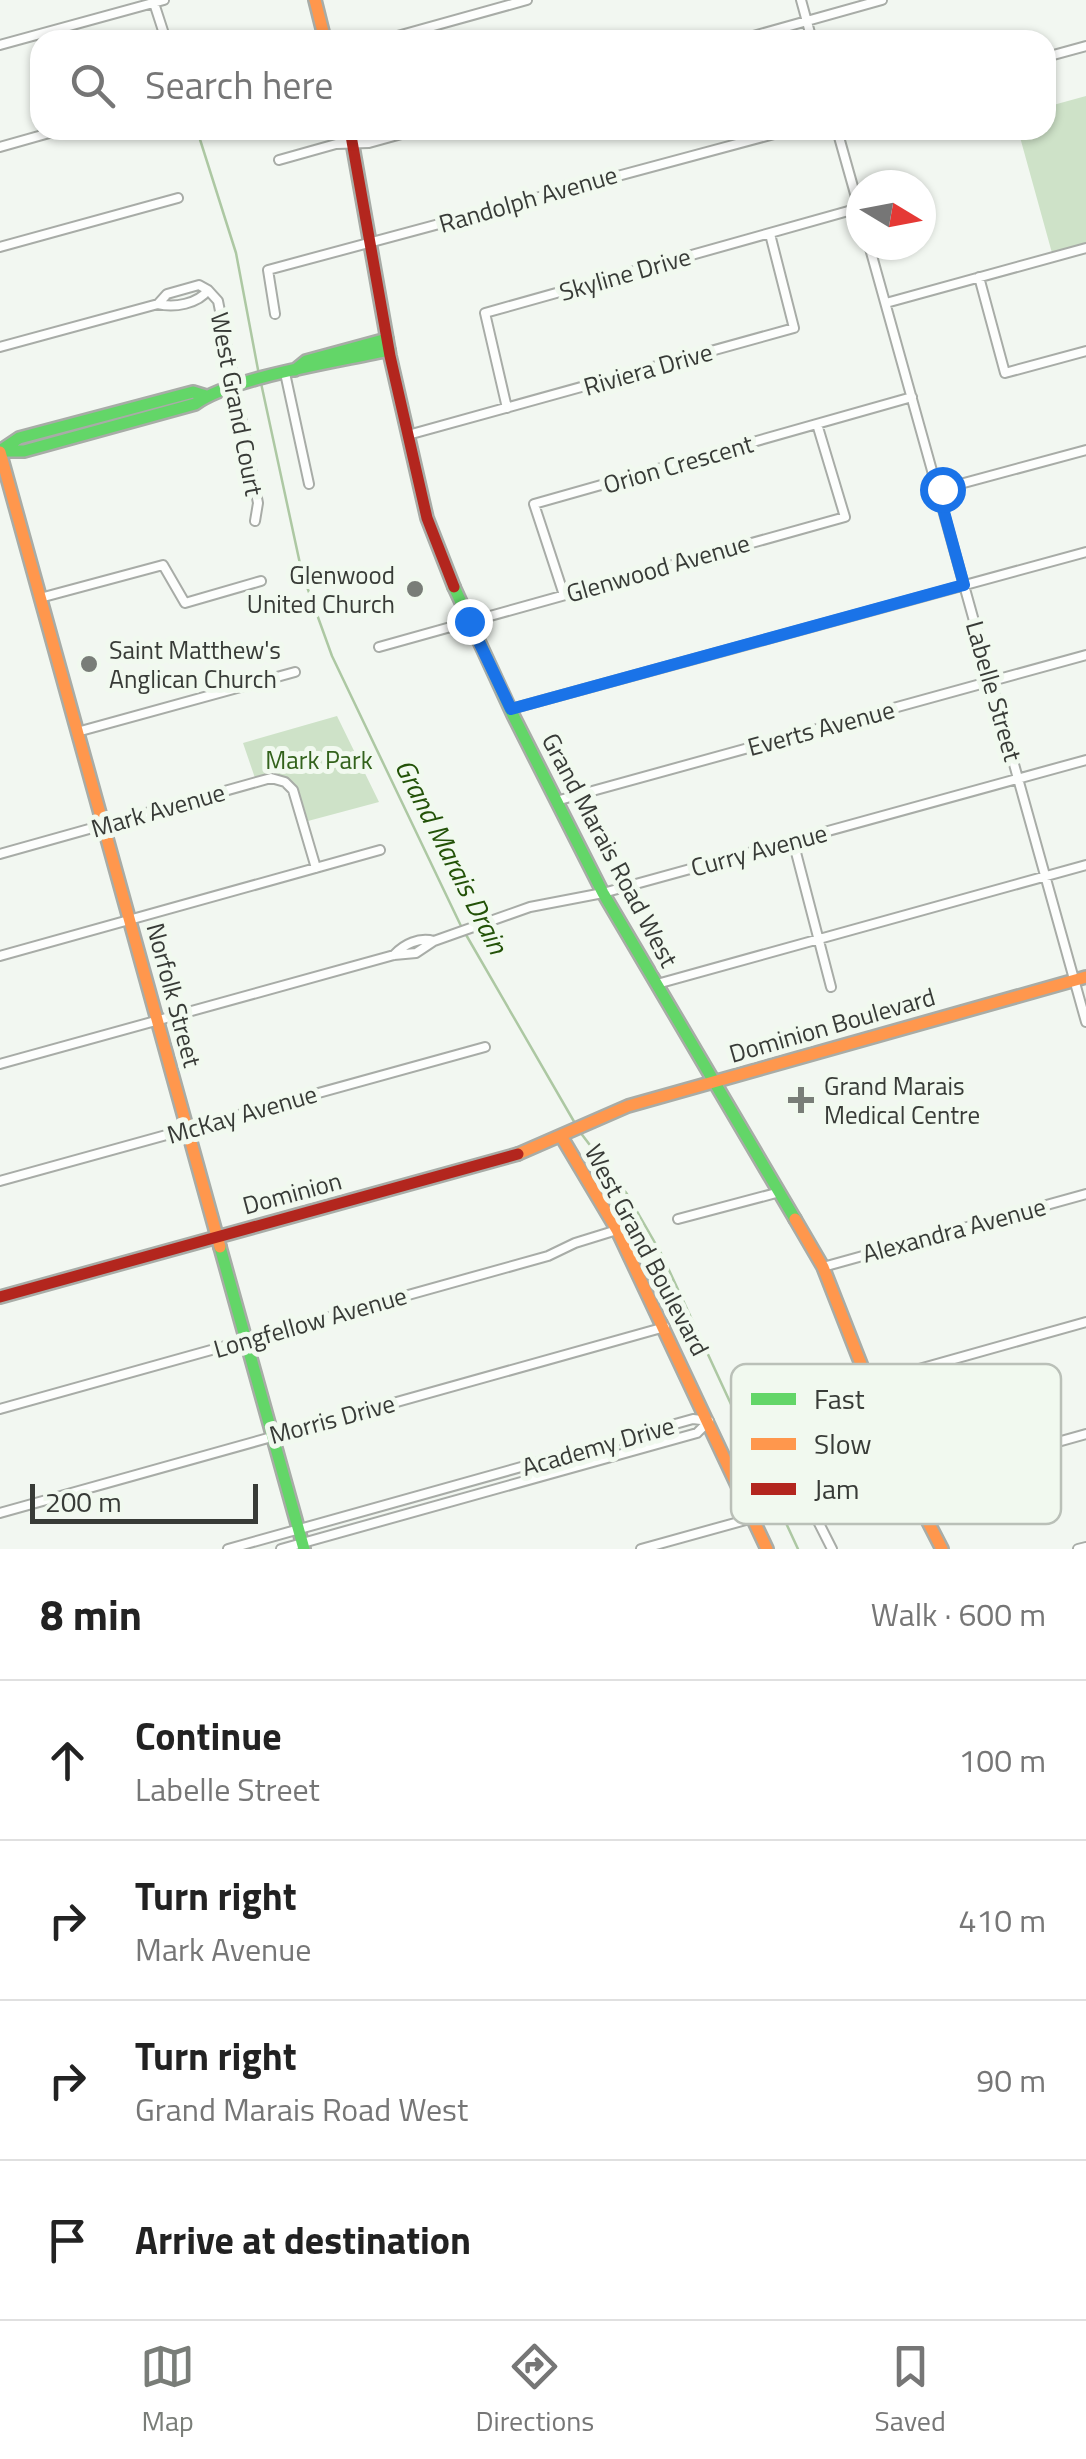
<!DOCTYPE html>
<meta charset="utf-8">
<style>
:root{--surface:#fff;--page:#f2f2f2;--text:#222;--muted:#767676;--line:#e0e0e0;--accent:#797d78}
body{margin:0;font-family:"Titillium Web",sans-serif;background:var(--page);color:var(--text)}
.compass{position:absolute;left:846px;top:170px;width:90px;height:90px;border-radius:50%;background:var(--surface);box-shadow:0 2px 8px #0004;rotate:100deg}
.scale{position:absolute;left:30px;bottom:25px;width:228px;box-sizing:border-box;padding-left:10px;border:5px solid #383b37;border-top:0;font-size:28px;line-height:35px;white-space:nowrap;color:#383b37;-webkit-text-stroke:8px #f1f9ef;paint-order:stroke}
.stop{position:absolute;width:30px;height:30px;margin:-22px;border:8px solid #1a73e8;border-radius:50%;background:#fff}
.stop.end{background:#1a73e8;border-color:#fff;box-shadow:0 2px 10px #0008}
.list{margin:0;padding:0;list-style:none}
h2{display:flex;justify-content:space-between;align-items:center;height:130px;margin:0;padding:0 40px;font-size:42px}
h2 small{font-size:32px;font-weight:400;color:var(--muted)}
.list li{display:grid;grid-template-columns:65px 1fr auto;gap:30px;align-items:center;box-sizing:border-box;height:160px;padding:0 40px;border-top:2px solid var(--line)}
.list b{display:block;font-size:38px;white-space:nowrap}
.list p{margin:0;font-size:32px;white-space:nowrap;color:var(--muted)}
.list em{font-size:32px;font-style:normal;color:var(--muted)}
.icon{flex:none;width:55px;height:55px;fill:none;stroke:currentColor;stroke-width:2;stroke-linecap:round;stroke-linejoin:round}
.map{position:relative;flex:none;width:1086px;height:1549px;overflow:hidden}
.search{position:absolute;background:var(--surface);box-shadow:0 2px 8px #0004;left:30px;right:30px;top:30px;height:110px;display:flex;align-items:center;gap:25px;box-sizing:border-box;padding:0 35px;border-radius:30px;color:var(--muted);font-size:38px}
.sheet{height:770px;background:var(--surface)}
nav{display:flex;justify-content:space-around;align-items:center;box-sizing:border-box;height:140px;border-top:2px solid var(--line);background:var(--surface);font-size:28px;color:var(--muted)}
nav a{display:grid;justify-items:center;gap:5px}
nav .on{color:var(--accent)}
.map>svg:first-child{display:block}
.green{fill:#cee2c8}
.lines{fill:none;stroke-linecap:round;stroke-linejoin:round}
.stream{stroke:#adc8a3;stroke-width:2.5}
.street-casing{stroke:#a8aca7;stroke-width:12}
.fast-casing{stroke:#a8aca7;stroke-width:16}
.slow-casing{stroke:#a8aca7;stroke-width:16}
.jam-casing{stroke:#a8aca7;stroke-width:16}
.street{stroke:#fdfefd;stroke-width:8}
.fast{stroke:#63d668;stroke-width:11}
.slow{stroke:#ff974d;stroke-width:11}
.jam{stroke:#b3261e;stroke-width:11}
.route{stroke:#1a73e8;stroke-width:12}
.poi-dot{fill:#797d78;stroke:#f1f9ef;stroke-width:4}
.labels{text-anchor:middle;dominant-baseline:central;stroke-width:10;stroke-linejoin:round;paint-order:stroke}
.street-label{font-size:25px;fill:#383b37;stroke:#f1f9ef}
.poi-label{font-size:25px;fill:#383b37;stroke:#f1f9ef;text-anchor:start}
.park-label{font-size:25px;fill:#33621c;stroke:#f1f9ef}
.water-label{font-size:28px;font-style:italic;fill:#235208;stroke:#f1f9ef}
.key{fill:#f1f9ef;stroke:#bac0b8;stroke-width:2.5}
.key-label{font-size:28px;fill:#383b37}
</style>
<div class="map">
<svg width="1086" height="1549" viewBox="0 0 1086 1549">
<rect width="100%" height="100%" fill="#f2f7f1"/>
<path class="green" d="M1086,96V244L1052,253L1018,130H1046V107Z
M337,716L379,802L308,821C298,787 294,769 255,778L243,743Z"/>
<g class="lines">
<path class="stream" d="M197,130L236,253L259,375
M261,383L302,573L332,656L461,926
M465,933L576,1125
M580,1132L627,1194L662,1255L798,1549"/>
<defs>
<path id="street" d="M801,0L812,40
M154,3L166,40
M383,40L527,0
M739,40L882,0
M0,45L164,0
M1046,57L1086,46
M837,130L861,215
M0,147L60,130
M279,160L336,144L369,143L416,130
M869,245L1086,1022
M0,247L178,198
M979,277L1005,373L1086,351
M208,290L218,301L258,503L255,521
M886,303L1086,248
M158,304L167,294L199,285L208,290
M275,314L268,270L789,130
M0,347L158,304C174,308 198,304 208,290
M285,373L309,484
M507,408L485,313L859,208
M408,435L794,328L770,234
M938,490L1086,450
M564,595L534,504L912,397
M40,598L163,565L185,603L261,581
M379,647L845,517L817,424
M511,709L1086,552
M77,732L295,672
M556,801L1086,655
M793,841L831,987
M0,854L271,778L285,782L293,790L316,868
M394,955C404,944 419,937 434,941
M0,956L380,850
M657,984L1086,865
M0,1064L394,955L416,953L434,941L530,907L603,893L1086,760
M0,1181L485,1047
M678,1219L780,1192
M823,1267L1086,1194
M856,1375L867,1378L861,1388L773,1412L766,1411L764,1405L771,1397Z
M869,1383L1086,1322
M0,1409L548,1256L575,1243L617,1230
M795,1476L832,1549
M908,1484L1086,1434
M0,1513L665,1327
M228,1549L693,1419L709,1421
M281,1549L697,1433L709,1421
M641,1549L753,1518
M1078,1549L1086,1547"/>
<path id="fast" d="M295,370L306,361L387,339
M0,451H24L195,404C232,377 341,361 389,350
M0,451L19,438L193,392L206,396
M454,587L513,715L603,893L795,1219
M220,1247L304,1549"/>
<path id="slow" d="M315,0L325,40
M0,452L220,1247
M561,1136L617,1230L767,1549
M518,1154L628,1106L1086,977
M795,1219L823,1267L906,1479L942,1549"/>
<path id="jam" d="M350,130L390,356L427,518L454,587
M0,1297L518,1154"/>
</defs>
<use href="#street" class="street-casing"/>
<use href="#fast" class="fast-casing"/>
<use href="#slow" class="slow-casing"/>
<use href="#jam" class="jam-casing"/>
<use href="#street" class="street"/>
<use href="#fast" class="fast"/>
<use href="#slow" class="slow"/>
<use href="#jam" class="jam"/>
</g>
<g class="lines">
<path class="route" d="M469,621L511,709L956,587L964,585L938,490L942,489"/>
</g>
<g class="poi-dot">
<circle cx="415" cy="589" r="10"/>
<circle cx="89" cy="664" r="10"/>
<path d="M796 1085h10v10h10v10h-10v10h-10v-10h-10v-10h10z"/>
</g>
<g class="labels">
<g class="street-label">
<text transform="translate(528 199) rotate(-16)">Randolph Avenue</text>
<text transform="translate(625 274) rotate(-16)">Skyline Drive</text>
<text transform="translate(648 369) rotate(-16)">Riviera Drive</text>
<text transform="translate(237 404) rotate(79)">West Grand Court</text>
<text transform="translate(678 464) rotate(-16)">Orion Crescent</text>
<text transform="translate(658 568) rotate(-16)">Glenwood Avenue</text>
<text transform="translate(994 691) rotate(74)">Labelle Street</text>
<text transform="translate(821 728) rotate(-15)">Everts Avenue</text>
<text transform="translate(158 810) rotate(-16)">Mark Avenue</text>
<text transform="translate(610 850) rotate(62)">Grand Marais Road West</text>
<text transform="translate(759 850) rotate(-15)">Curry Avenue</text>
<text transform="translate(174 995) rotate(75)">Norfolk Street</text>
<text transform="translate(832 1025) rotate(-16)">Dominion Boulevard</text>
<text transform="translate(242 1114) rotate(-16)">McKay Avenue</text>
<text transform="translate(292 1193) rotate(-15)">Dominion</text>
<text transform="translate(954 1230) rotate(-15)">Alexandra Avenue</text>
<text transform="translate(647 1250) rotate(62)">West Grand Boulevard</text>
<text transform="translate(310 1322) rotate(-16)">Longfellow Avenue</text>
<text transform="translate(332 1419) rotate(-15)">Morris Drive</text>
<text transform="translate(598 1446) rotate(-16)">Academy Drive</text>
</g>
<g class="poi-label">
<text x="395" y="575" text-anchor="end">Glenwood<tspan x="395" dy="29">United Church</tspan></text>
<text x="109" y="650">Saint Matthew's<tspan x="109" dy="29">Anglican Church</tspan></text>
<text x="824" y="1086">Grand Marais<tspan x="824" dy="29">Medical Centre</tspan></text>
</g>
<g class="park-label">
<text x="319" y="760">Mark Park</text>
</g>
<g class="water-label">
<text transform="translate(452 856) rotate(63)">Grand Marais Drain</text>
</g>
</g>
<rect x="731" y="1364" width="330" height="160" rx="15" class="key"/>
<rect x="751" y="1393" width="45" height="12" fill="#63d668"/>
<rect x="751" y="1438" width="45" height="12" fill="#ff974d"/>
<rect x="751" y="1483" width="45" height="12" fill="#b3261e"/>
<g class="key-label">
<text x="814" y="1409">Fast</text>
<text x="814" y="1454">Slow</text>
<text x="814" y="1499">Jam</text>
</g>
</svg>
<svg class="compass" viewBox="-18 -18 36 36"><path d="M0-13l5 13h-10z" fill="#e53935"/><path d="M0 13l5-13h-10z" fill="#767676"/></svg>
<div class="scale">200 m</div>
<div class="stop" style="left:942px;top:489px"></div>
<div class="stop end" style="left:469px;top:621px"></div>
<div class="search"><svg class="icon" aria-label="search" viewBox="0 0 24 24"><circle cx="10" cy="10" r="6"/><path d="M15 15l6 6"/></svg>Search here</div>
</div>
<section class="sheet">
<h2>8 min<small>Walk · 600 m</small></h2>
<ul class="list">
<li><svg class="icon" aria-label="ahead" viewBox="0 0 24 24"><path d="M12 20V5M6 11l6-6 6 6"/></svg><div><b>Continue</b><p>Labelle Street</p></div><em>100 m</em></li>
<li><svg class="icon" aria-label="right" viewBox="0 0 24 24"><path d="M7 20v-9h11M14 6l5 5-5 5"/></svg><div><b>Turn right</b><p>Mark Avenue</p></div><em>410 m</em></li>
<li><svg class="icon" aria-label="right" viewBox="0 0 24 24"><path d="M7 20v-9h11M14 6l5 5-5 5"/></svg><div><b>Turn right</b><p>Grand Marais Road West</p></div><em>90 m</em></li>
<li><svg class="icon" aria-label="arrive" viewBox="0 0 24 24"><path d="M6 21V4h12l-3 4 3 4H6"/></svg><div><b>Arrive at destination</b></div></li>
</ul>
</section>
<nav>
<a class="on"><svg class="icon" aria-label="map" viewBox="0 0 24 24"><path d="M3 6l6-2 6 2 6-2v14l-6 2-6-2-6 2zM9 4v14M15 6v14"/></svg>Map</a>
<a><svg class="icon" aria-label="directions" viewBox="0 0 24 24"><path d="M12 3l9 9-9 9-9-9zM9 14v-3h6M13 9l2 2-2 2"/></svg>Directions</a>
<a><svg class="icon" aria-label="saved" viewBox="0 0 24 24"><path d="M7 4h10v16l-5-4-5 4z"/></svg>Saved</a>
</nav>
